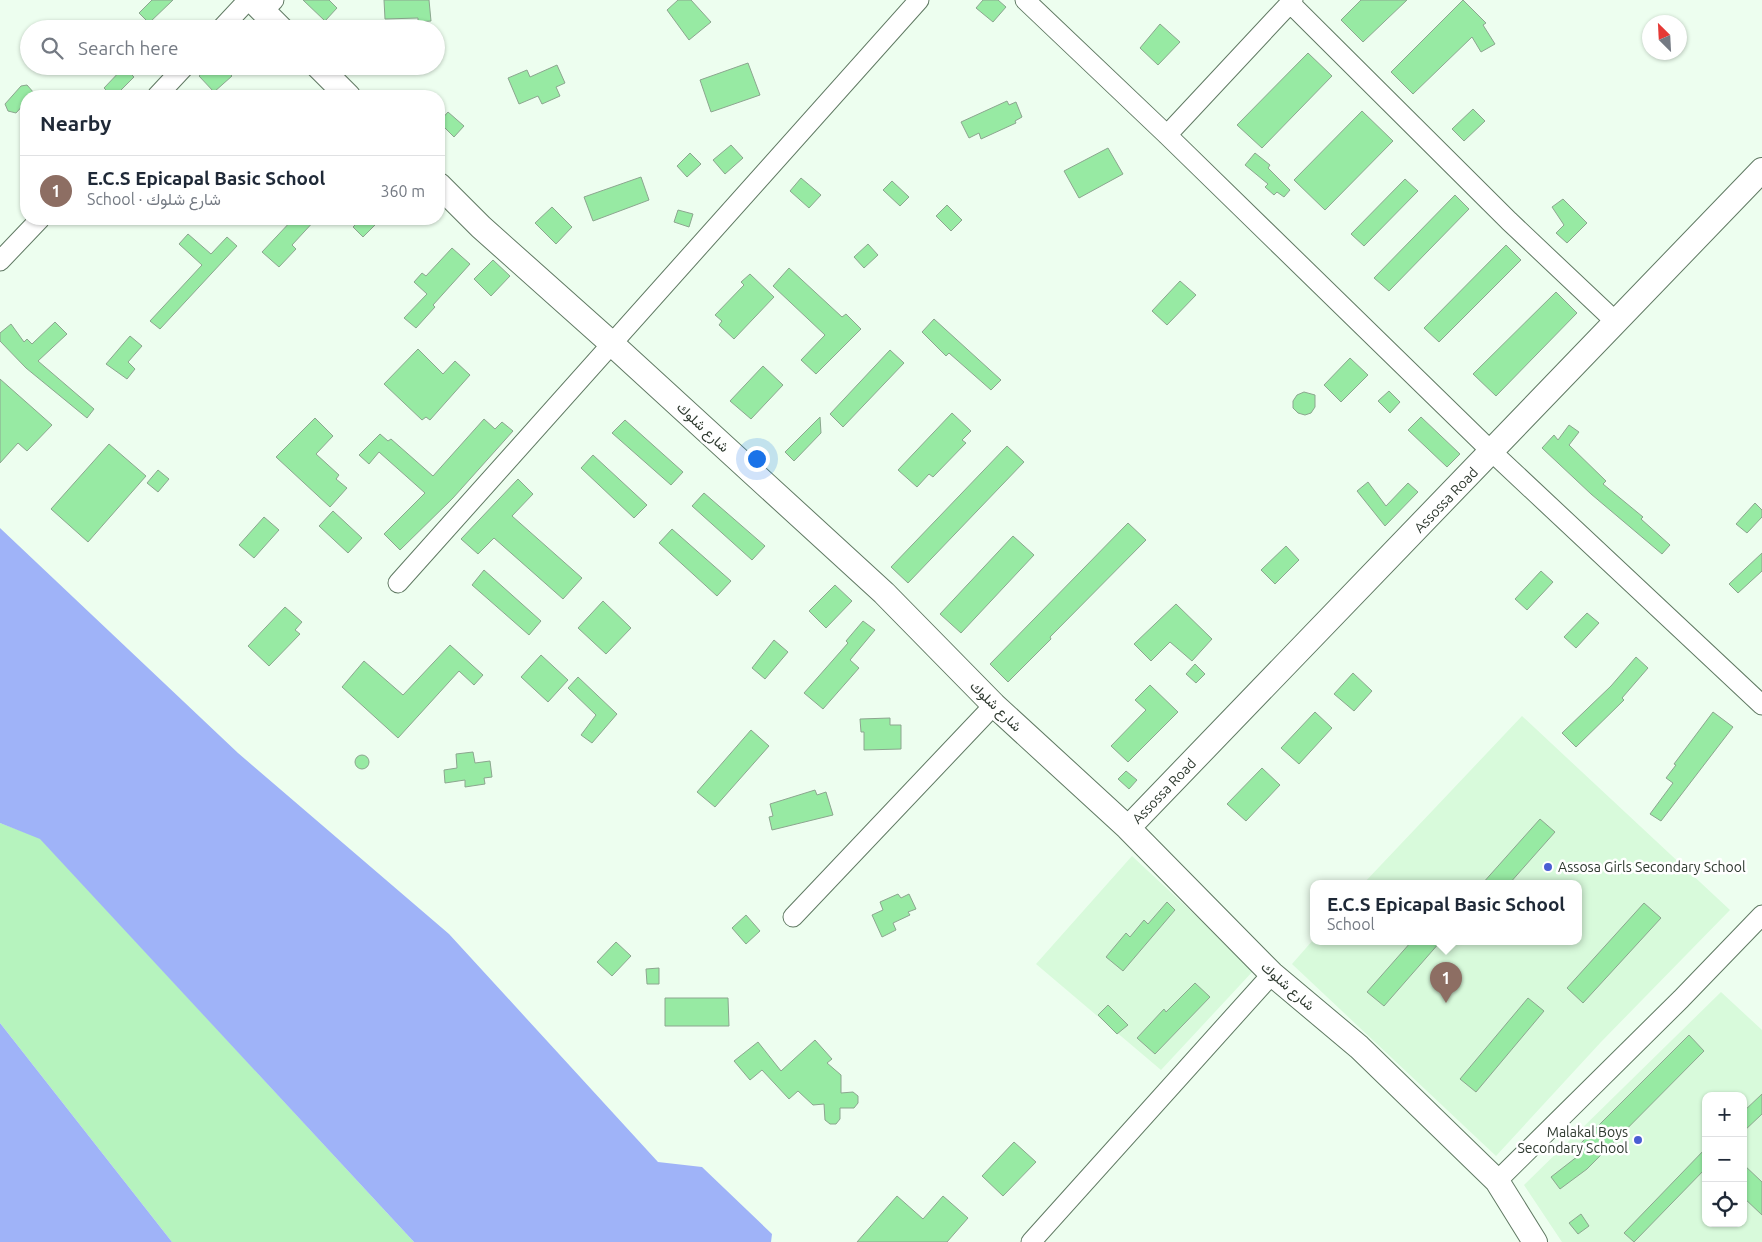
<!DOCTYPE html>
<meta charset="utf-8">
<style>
:root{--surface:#fff;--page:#f2f2f3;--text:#1f2937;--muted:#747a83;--line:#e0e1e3;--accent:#4a5ed3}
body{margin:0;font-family:Ubuntu,Vazirmatn,sans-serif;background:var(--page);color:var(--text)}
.controls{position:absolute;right:15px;bottom:15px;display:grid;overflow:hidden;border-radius:10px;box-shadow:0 1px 4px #0004}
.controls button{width:45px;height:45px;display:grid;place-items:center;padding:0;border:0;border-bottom:1px solid var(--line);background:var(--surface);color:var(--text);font:25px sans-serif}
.compass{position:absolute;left:1642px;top:15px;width:45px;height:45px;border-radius:50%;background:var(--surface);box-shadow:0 1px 4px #0004;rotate:336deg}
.you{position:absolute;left:756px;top:458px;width:18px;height:18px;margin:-12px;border:4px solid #fff;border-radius:50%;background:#1a73e8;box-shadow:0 0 0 8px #1a73e833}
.badge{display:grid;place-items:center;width:32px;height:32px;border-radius:50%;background:var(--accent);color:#fff;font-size:16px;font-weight:700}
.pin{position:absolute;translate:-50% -41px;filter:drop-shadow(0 1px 2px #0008)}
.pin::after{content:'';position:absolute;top:26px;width:18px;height:15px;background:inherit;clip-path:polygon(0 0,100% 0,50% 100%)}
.popup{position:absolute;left:1310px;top:880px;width:272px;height:65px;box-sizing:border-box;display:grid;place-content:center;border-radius:10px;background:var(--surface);filter:drop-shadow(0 1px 4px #0005);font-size:16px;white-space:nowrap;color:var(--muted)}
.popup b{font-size:19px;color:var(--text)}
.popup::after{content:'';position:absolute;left:50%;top:100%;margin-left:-10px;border:10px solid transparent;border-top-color:var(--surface)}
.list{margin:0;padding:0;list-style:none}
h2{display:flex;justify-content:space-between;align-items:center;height:65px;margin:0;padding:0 20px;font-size:21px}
h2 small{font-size:16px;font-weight:400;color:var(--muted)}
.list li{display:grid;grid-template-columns:32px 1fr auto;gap:15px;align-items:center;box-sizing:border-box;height:70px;padding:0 20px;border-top:1px solid var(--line)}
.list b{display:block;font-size:19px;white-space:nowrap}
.list p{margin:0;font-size:16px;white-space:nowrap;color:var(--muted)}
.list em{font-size:16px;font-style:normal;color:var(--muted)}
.icon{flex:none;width:28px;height:28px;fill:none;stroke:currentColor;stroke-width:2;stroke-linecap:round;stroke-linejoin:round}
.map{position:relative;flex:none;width:1762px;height:1242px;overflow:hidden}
.search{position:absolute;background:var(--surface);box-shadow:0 1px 4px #0004;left:20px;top:20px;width:425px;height:55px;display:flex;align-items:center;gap:12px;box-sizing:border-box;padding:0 18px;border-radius:28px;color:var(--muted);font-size:19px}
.panel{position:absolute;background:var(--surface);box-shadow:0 1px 4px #0004;left:20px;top:90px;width:425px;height:135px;border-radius:20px}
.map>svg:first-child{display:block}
.built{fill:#d8fadb;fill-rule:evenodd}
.green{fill:#b6f3be}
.water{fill:#9fb3f8}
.building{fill:#97eaa3;stroke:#8ca68f}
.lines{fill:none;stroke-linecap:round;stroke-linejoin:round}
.minor-casing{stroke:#607963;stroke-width:21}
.tertiary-casing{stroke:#607963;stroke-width:26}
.minor{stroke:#fff;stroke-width:19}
.tertiary{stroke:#fff;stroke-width:24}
.poi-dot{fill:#4a5ed3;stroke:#fff;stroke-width:2}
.labels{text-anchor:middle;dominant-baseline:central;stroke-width:5;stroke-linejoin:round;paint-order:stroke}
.street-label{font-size:14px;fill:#2e392f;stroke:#fff}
.poi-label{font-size:14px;fill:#2e392f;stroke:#fff;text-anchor:start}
</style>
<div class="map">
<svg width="1762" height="1242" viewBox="0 0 1762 1242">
<rect width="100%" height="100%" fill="#edfeef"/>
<path class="built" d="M1522,716L1730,910L1601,1042L1496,1156L1292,964L1313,940L1578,942V884H1363Z
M1132,856L1254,970L1161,1070L1036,964Z
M1721,992L1762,1030V1242H1562L1524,1185ZM1706,1096H1743V1223H1706Z"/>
<path class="green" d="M0,823L40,838L414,1242H172L0,1023Z"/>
<path class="water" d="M0,528L238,753L449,934L658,1162L702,1167L772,1234L771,1242H414L40,839L0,823Z
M0,1023L172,1242H0Z"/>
<path class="building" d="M152,0H173L149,23L139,13Z
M303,0H329L337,8L325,21Z
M384,0H429L431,21L418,22V18L385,19Z
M678,0H691L711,22L689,40L667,10Z
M983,0H998L1006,7L993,22L976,8Z
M1361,0H1407L1363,42L1341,20Z
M1463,0L1486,23L1483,25L1495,44L1481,52L1472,37L1413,94L1391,72Z
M1160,24L1180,42L1158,65L1140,48Z
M1308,53L1332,76L1262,148L1237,125Z
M748,63L760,95L711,112L700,80Z
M557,65L565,83L556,87L560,96L542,104L538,96L519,104L508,78L527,70L530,77Z
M210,66H222L232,76L214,92L199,76Z
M124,67L134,77L115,96H112L104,88Z
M27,85L34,93L31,96H26V102L16,113L8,111L5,104L21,86Z
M1007,101L1009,105L1016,102L1022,117L1015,121L1016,123L981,139L979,133L969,138L961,122Z
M1473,109L1485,121L1464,141L1452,129Z
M1362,111L1393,141L1325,210L1294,180Z
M448,112L464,126L454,137L439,122Z
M731,145L743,158L725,174L713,160Z
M1108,148L1123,174L1079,198L1064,171Z
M690,153L701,164L687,177L677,166Z
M1255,153L1270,165L1268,168L1290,190L1284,197L1277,192L1274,195L1265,187L1268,184L1245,165Z
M641,177L649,200L593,221L584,197Z
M801,178L821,195L809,208L790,191Z
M1405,179L1418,191L1364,246L1351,234Z
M892,181L909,197L900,206L883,190Z
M1455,195L1469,209L1389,291L1374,278Z
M1563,199L1587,223L1567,243L1556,233L1564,225L1552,207Z
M947,205L962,220L951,231L936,216Z
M552,207L572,227L556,244L535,223Z
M678,210L693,214L689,227L674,222Z
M293,219H316L292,245L296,249L279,267L262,252Z
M361,219H381L363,237L353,227Z
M188,234L211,254L227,237L237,246L160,329L150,321L202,265L179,244Z
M868,244L878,255L864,268L854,257Z
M1506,245L1521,260L1439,342L1424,328Z
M452,248L470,264L433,305L435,307L416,328L404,318L427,294L414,282L422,273L426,276Z
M493,260L510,276L491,296L474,279Z
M789,268L842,317L846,314L861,329L816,374L801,360L825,335L773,286Z
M750,274L774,297L734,339L719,325L722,321L715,315L744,285L741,282Z
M1180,281L1196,295L1167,325L1152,311Z
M1556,292L1577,313L1496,396L1473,374Z
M934,319L1001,380L991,390L949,353L946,356L922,332Z
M55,322L67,334L38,361L94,409L87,418L26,368L0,341V333L11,324L24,342L27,339L32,344Z
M130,336L142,346L128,362L135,369L127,379L106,364Z
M418,349L443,374L455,361L470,375L430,420L426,417L422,420L384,384Z
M890,350L904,363L843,427L830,414Z
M1350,358L1368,375L1341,402L1324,385Z
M763,366L783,385L751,419L730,401Z
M0,379L52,425L27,451L18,443L0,463Z
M1389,391L1400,402L1390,413L1378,401Z
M1304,392L1315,395V407L1311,413L1305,415L1298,413L1293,408V401L1297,395Z
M952,413L971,431L962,440L966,443L933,477L929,474L917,487L898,470Z
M820,417L821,433L794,461L785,452Z
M1421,417L1460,454L1447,467L1408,430Z
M315,418L333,436L316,454L339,475L336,479L347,488L330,507L276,457Z
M484,419L495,429L502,422L513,431L453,498L400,550L384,534L425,493L379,452L369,464L359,455L380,434L388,441L391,439L433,476Z
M625,420L683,472L671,485L612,433Z
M1569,425L1579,432L1569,445L1606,481L1603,484L1643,517L1641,519L1670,545L1662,554L1591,494L1542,448L1554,435L1558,440Z
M109,444L146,476L88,542L51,509Z
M1007,446L1024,462L908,583L891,567Z
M593,455L647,505L634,518L581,468Z
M158,470L169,479L158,492L147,483Z
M518,479L533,494L512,516L582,578L563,599L494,538L478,554L461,539Z
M1368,482L1386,506L1408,483L1418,492L1385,526L1357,491Z
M704,493L765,546L752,560L692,506Z
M1755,503L1762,510V517L1747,533L1736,524Z
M333,511L362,538L348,553L319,526Z
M264,517L279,530L254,558L239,545Z
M1128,523L1146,540L1050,637L1051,639L1008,682L990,664Z
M672,529L731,581L717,596L659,543Z
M1013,536L1034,555L961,633L940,614Z
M1286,546L1299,560L1275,584L1261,570Z
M1762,553V571L1738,593L1729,584Z
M484,570L541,621L529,635L472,585Z
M1541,571L1553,582L1527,610L1515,599Z
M835,585L852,601L826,628L809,611Z
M603,601L631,628L606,654L578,628Z
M1176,604L1212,639L1192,661L1170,642L1151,661L1134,644Z
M285,607L302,622L295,630L300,634L269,666L248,646Z
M1587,613L1599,623L1576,648L1564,637Z
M863,621L875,630L850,660L859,668L823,709L804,693L848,643L846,641Z
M774,640L788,652L765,679L752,668Z
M450,645L483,675L474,685L459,671L398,738L342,687L364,661L403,695Z
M541,655L568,680L548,702L521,677Z
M1636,657L1648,668L1622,698L1624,700L1576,747L1562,733L1611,686Z
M1195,664L1205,674L1196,683L1186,674Z
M1353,673L1372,691L1354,711L1334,694Z
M578,677L617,714L592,743L581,735L596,715L568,688Z
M1150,685L1178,712L1128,762L1111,746L1146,710L1135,700Z
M1315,712L1332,728L1299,764L1281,748Z
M1713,712L1733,727L1661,821L1650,814L1673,783L1666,778L1676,765L1674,764Z
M890,718V725H901V749L864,750V732H861L860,719Z
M751,730L769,746L715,807L697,792Z
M473,752L475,763L490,761L492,777L484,778L485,784L465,787V780L445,783L444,770L457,768L456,754Z
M355 762a7 7 0 1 1 14 0a7 7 0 1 1-14 0Z
M1262,768L1280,785L1246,821L1227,804Z
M1126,771L1137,780L1129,789L1118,779Z
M815,790L817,795L826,792L833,815L772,830L769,817L773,816L770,804Z
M1540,819L1555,832L1509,884H1482Z
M898,894L901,898L909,894L916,909L908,912L910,915L893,923L896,930L882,937L872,915L883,910L880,902Z
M1167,902L1175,910L1123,971L1106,957L1126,933L1130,937L1144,920L1148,924Z
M1644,903L1661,918L1583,1003L1567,988Z
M746,915L760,931L746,944L732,928Z
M616,942L631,956L612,976L597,962Z
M1411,942H1440L1384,1006L1367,992Z
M659,968V984H647L646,969Z
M1195,983L1210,997L1155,1054L1137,1038L1164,1009L1166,1012Z
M665,998H728L729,1026H665Z
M1528,998L1544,1011L1476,1092L1460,1079Z
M1108,1005L1128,1025L1117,1034L1098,1015Z
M1689,1035L1704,1051L1587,1169L1560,1189L1551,1177L1578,1156L1573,1151Z
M815,1040L832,1059L827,1063L841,1075V1093L853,1092L858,1096V1103L854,1108H840V1119L836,1124H830L825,1120L824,1104L813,1105L798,1091L789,1099L762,1070L750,1080L734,1061L758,1042L781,1071Z
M1762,1094V1114L1743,1132V1112Z
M1014,1142L1036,1162L1003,1196L982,1176Z
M1706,1148V1168L1634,1242L1624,1233Z
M1743,1164L1762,1182V1215L1743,1197Z
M897,1196L923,1219L943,1196L968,1218L947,1242H857Z
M1581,1214L1589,1226L1578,1234L1569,1223Z"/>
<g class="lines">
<defs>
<path id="minor" d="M1025,0L1167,135L1492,452L1762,705
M1290,3L1509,221L1617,323
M263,11L274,0
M221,29L248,0
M157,96L185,66
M1167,135L1293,0
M0,261L40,219
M398,583L919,0
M793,917L994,705
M1497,1181L1681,999L1762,915
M1031,1242L1272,974"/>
<path id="tertiary" d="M252,0L281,29
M318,66L348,96
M439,185L481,227L611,343L884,593L994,705L1128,828L1272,974L1359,1047L1497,1181L1535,1242
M1128,828L1762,170"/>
</defs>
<use href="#minor" class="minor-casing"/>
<use href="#tertiary" class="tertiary-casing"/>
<use href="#minor" class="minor"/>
<use href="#tertiary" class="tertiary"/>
</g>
<g class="poi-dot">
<circle cx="1548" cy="867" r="5"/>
<circle cx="1638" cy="1140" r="5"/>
</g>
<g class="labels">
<g class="street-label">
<text transform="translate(703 427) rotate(43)">شارع شلوك</text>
<text transform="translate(1446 500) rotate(-46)">Assossa Road</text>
<text transform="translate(996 706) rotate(44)">شارع شلوك</text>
<text transform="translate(1164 791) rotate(-46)">Assossa Road</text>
<text transform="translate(1288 986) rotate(41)">شارع شلوك</text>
</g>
<g class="poi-label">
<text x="1558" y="867">Assosa Girls Secondary School</text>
<text x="1628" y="1132" text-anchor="end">Malakal Boys<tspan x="1628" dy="16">Secondary School</tspan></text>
</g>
</g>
</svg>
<div class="controls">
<button>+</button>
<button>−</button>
<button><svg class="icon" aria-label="locate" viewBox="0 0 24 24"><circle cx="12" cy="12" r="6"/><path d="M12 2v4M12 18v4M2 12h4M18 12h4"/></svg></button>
</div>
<svg class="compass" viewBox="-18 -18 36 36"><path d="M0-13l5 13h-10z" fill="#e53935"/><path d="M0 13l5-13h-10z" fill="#747a83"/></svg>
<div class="you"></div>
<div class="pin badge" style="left:1446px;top:1003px;background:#8d6e63">1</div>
<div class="popup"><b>E.C.S Epicapal Basic School</b>School</div>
<div class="search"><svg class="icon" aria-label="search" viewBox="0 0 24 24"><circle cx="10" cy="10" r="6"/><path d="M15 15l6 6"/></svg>Search here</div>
<section class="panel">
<h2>Nearby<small></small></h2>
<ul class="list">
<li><span class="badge" style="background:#8d6e63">1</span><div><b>E.C.S Epicapal Basic School</b><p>School · شارع شلوك</p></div><em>360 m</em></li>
</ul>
</section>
</div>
